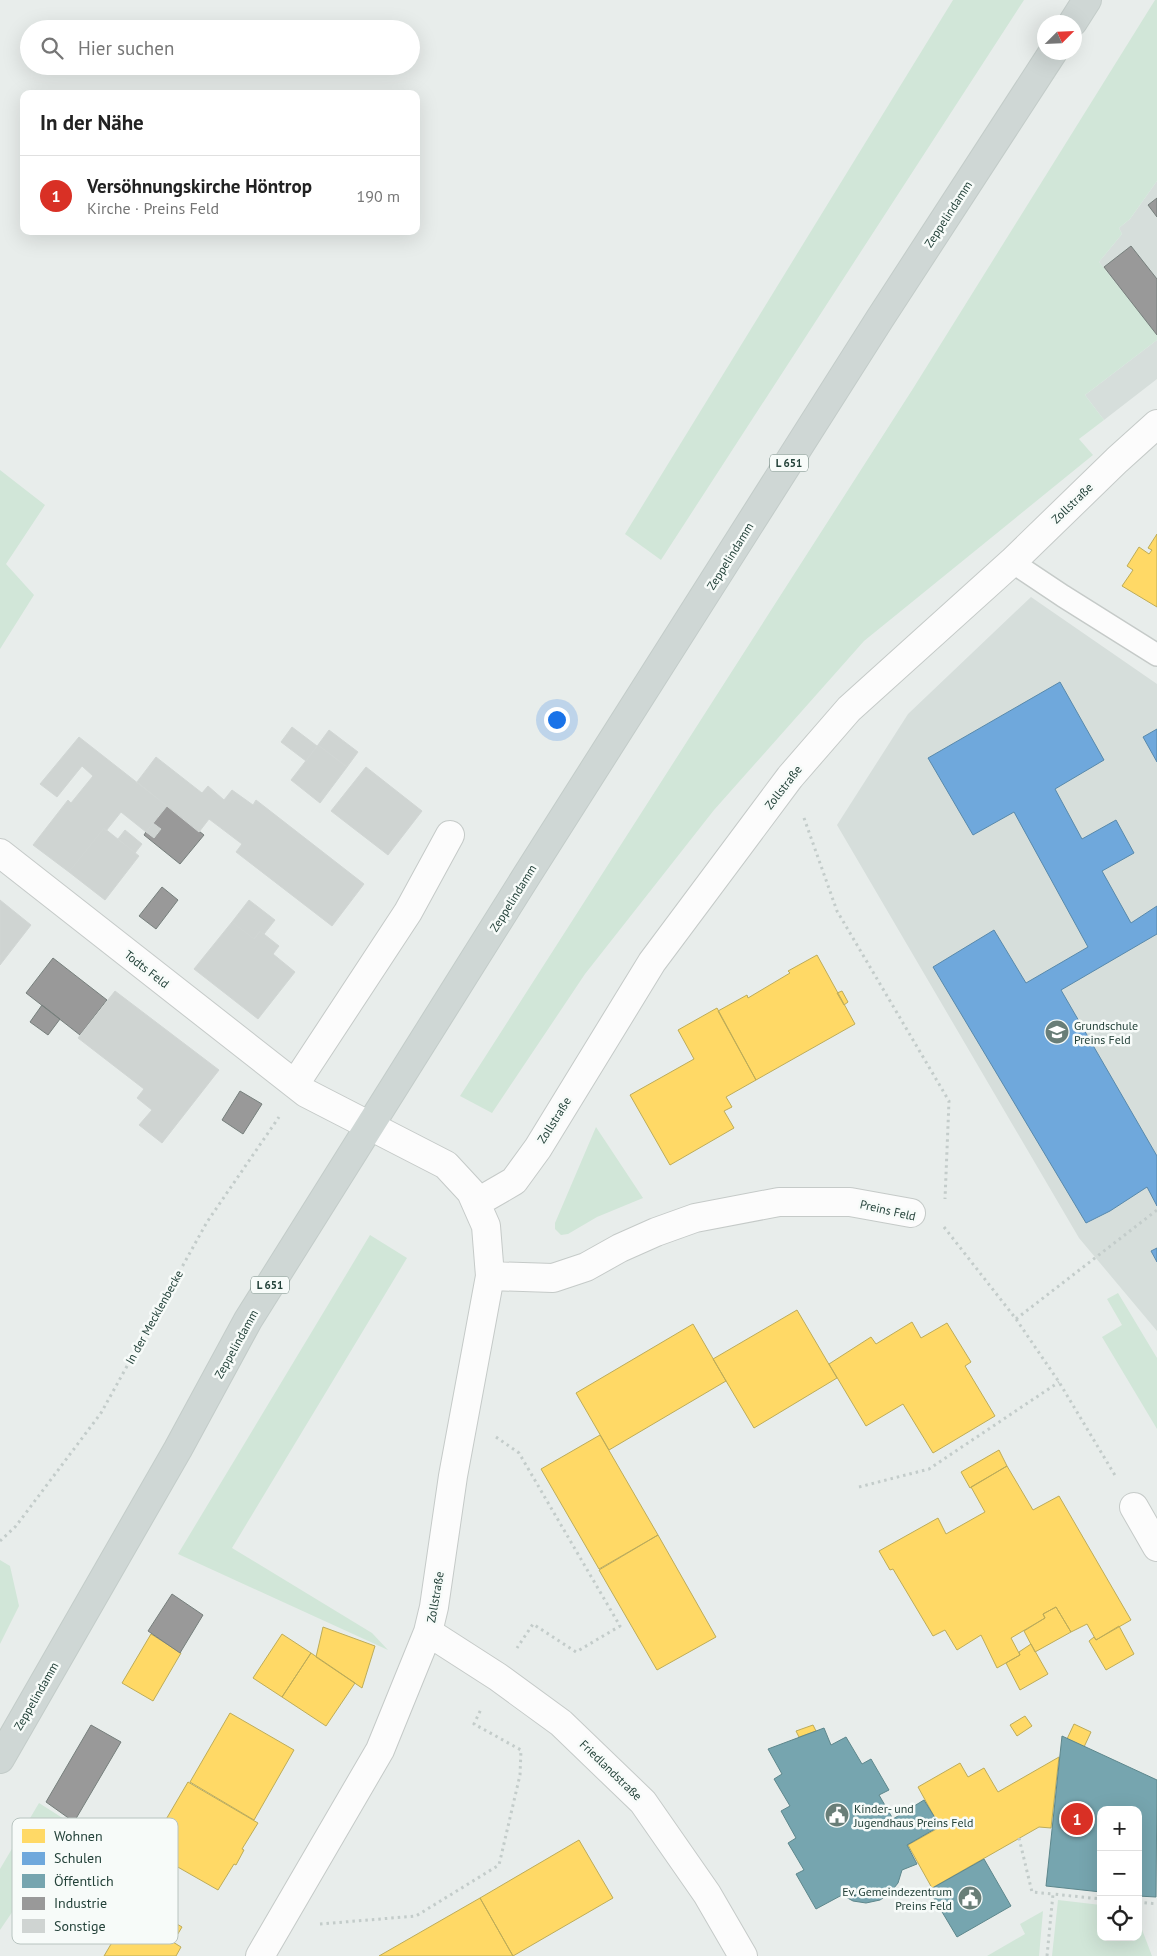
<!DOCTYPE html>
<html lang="de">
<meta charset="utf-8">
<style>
:root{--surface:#fff;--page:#f6f6f6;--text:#222;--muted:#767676;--line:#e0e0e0;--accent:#d93025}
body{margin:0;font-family:"PT Sans",sans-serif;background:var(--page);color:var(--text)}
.controls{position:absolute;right:15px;bottom:15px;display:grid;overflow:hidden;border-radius:10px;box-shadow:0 5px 20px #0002}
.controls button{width:45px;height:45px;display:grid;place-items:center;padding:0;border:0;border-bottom:1px solid var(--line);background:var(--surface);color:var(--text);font:25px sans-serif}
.compass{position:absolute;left:1037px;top:15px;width:45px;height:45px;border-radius:50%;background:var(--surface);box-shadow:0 5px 20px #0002;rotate:66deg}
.you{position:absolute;left:556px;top:719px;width:18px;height:18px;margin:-12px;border:4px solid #fff;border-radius:50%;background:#1a73e8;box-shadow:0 0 0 8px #1a73e833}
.badge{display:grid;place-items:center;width:32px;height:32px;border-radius:50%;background:var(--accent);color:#fff;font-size:16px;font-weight:700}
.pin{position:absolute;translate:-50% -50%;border:2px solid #fff;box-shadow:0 1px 5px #0006}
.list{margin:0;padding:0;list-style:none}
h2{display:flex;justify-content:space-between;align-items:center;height:65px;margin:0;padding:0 20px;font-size:21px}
h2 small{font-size:16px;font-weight:400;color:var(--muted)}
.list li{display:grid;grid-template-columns:32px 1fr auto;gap:15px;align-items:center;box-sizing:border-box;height:80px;padding:0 20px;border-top:1px solid var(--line)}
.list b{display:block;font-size:19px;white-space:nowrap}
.list p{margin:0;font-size:16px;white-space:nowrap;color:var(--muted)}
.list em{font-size:16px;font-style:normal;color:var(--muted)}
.icon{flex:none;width:28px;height:28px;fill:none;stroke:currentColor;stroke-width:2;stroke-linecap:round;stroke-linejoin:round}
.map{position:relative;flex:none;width:1157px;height:1956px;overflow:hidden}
.search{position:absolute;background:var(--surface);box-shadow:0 5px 20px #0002;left:20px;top:20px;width:400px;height:55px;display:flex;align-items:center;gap:12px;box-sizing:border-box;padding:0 18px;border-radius:28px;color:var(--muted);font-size:19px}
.panel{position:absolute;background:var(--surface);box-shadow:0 5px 20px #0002;left:20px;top:90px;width:400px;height:145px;border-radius:10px}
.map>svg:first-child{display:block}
.built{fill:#d6dedb}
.green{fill:#d1e6d8}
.homes{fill:#ffd966;stroke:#bdac59}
.schools{fill:#6fa8dc;stroke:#5889ab}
.public{fill:#76a5af;stroke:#5d878c}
.industry{fill:#999;stroke:#767f7c}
.building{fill:#cfd4d2;stroke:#d1d6d4}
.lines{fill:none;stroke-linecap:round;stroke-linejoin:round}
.service-casing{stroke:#c5cac8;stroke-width:24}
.minor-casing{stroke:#c5cac8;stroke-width:30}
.primary-casing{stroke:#c3ccc9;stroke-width:30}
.path{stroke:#c3ccca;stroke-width:3;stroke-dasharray:2.5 4;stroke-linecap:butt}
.service{stroke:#fcfcfc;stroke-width:21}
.minor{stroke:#fcfcfc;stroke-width:28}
.primary{stroke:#cfd7d5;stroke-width:28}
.labels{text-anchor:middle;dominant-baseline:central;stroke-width:5;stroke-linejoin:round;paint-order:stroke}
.shield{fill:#f7fbf9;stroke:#637a73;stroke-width:1}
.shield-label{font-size:11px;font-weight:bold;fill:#24423a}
.street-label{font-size:12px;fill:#24423a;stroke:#f7fbf9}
.poi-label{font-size:12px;fill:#24423a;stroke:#f7fbf9;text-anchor:start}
.key{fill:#f7fbf9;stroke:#b8c4c0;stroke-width:1}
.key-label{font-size:14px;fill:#24423a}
</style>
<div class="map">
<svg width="1157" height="1956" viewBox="0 0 1157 1956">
<rect width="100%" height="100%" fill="#e8edeb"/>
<path class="built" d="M1157,181V336L1099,262L1122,234L1119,228L1130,219Z
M1157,340V379L1104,420L1085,395Z
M1031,597L1157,684V1331L1079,1238L837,825L908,714Z"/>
<path class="green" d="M953,0H1024L661,560L625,534Z
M1155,0H1157V181L1130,219L1119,228L1122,234L1099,262L1157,335V340L1085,395L1104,420L1079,439L1093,455L864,641L714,810L585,974L492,1113L460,1096L914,387Z
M0,470L45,505L6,564L34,595L0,649Z
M596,1127L643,1198L597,1217L568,1234L561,1235L555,1229V1223Z
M370,1235L407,1258L232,1548L372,1633L388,1650L178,1554Z
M1118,1293L1157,1358V1429L1102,1337L1122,1325L1107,1299Z
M0,1560L10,1566L19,1606L0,1644Z
M39,1803L72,1824L0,1930V1869Z
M1058,1900L1101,1905V1937H1138V1919L1152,1956H1052Z
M1043,1911L1039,1956H987L1025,1934L1020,1924Z"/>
<path class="homes" d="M1157,534V607L1122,586L1133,570L1127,566L1139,547L1149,554L1152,550L1148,548Z
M817,955L855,1024L756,1080L718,1011L747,995L748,998L790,973L788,971Z
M842,991L848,1002L844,1005L837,993Z
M717,1008L756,1080L726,1097L732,1107L724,1111L734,1128L670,1165L630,1095L694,1059L678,1030Z
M797,1310L837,1378L754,1428L713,1359Z
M912,1322L921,1338L947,1323L971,1362L965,1366L995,1416L933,1453L903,1404L866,1426L829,1364L871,1337L876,1344Z
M693,1324L726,1381L609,1450L576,1393Z
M600,1435L658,1535L599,1569L541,1469Z
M999,1450L1007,1466L970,1488L961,1472Z
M1007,1466L1033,1510L1059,1496L1131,1620L1096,1640L1087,1624L1071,1632L1056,1607L1043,1614L1045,1618L1011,1638L1020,1655L997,1668L981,1635L957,1650L945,1630L933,1636L893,1569L890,1570L879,1551L938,1518L946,1534L985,1512L971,1487Z
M658,1535L716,1637L657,1670L599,1570Z
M1056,1607L1071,1632L1035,1652L1024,1631L1045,1618L1043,1614Z
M1119,1626L1134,1654L1106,1670L1089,1641L1094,1637L1096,1640Z
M323,1627L375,1646L362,1688L316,1657Z
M151,1634L181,1653L153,1701L122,1683Z
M282,1634L311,1653L282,1697L253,1678Z
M1031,1644L1048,1674L1020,1690L1006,1663L1020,1655L1019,1652Z
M311,1653L355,1683L326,1726L282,1697Z
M230,1713L294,1750L254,1820L190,1782Z
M1025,1716L1032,1726L1017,1736L1010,1725Z
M1074,1724L1091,1732L1084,1747L1067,1739Z
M813,1725L816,1731L799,1737L796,1731Z
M1059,1757L1051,1828L1039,1827L932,1888L908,1845L940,1827L918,1787L960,1763L968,1777L984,1768L998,1792Z
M188,1782L258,1823L242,1849L244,1850L236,1865L234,1864L218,1890L148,1850Z
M579,1840L613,1898L513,1956L480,1898Z
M480,1898L513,1956H379Z
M137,1900L182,1927L173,1942L181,1947L176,1956H104Z"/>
<path class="schools" d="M1060,682L1104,760L1055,789L1082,839L1116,820L1134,853L1102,871L1131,923L1157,906V934L1061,990L1157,1156V1206L1147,1187L1110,1211L1086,1223L933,967L994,930L1026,983L1088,947L1014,812L973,835L928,758Z
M1157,729V762L1143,737Z
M1157,1248V1262L1151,1251Z"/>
<path class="public" d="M824,1728L831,1745L846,1737L862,1764L871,1759L889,1790L879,1795L893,1819L924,1800L940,1826L907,1845L917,1864L902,1870L898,1883L890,1893L880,1900L866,1903L853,1901L842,1895L816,1909L796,1874L804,1870L788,1843L796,1838L781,1811L790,1806L774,1779L782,1774L768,1749Z
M1062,1736L1157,1780L1156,1897L1138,1896V1810H1101V1892L1046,1886Z
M984,1859L1011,1906L957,1937L929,1890Z"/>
<path class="industry" d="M1157,198V217L1148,205Z
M1131,246L1157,279V335L1104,267Z
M167,806L204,835L180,864L144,835L146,832L154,838L161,829L153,823Z
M162,887L178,900L156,929L139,916Z
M53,958L107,1000L80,1035L26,993Z
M42,1005L60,1019L48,1035L30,1022Z
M240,1091L262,1104L243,1134L222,1120Z
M172,1594L203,1615L180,1653L148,1631Z
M91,1725L121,1742L74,1822L46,1802Z"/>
<path class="building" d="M292,727L317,746L306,761L281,742Z
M329,730L358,752L347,767L318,745Z
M79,737L167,806L146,832L121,812L106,831L104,828L69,872L33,845L68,800L71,803L93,776L82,766L57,797L40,784Z
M318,745L347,767L320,803L291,780Z
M156,757L202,793L208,786L224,800L232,790L253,805L256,800L364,884L332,926L236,852L242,844L209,819L199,832L137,782Z
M366,767L422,811L388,855L331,811Z
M153,823L161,829L154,838L146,832Z
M104,828L139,856L105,900L69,872Z
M125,830L142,844L135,853L118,839Z
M0,900L31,925L0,965Z
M249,900L275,920L264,934L260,931L254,939L232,922Z
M232,922L254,939L260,931L279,946L273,954L295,972L258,1019L194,969Z
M115,991L219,1070L162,1143L139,1125L152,1110L137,1098L144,1089L78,1038Z"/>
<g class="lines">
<defs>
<path id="service" d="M1012,562L1063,596L1157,655"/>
<path id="minor" d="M0,853L306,1093L446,1165L471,1192L486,1226L490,1276L453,1476L434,1607L428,1632L380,1750L260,1956
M295,1084L408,912L450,835
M476,1203L514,1181L538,1148L652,962L790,777L849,709L1012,562L1117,460L1157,424
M490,1276L553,1278L586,1267L620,1248L656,1232L695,1218L779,1202H850L911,1213
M1134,1507L1157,1547
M428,1632L498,1677L561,1723L643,1802L707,1894L743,1956"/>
<path id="primary" d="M1073,22L1087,0
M0,1759L178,1449L248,1320L527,875L879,320L1053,52"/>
</defs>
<use href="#service" class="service-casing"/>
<use href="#minor" class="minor-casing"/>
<use href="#primary" class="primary-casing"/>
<path class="path" d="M804,818L837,911L949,1101L945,1199
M944,1227L1016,1319L1059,1382L1116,1477
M1016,1319L1157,1210
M496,1437L519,1453L620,1626L576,1652L533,1624L517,1648
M859,1487L929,1469L1059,1382
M0,1541L16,1526L101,1413L207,1222L279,1117
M1019,1838L1032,1892L1053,1894
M1138,1902L1157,1904
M320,1924L416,1916L499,1865L520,1775L521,1750L474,1724L481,1709
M1047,1956L1053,1894L1101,1899"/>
<use href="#service" class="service"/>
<use href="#minor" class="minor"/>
<use href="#primary" class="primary"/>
</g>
<defs>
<symbol id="school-disc" viewBox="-11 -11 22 22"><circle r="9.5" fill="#697e78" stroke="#f7fbf9"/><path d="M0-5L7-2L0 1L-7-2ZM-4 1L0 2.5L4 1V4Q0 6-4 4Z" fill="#fff"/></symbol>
<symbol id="civic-disc" viewBox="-11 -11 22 22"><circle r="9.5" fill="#697e78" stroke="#f7fbf9"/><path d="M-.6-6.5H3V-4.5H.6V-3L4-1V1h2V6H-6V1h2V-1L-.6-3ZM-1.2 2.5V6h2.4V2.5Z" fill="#fff"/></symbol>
</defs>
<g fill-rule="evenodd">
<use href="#school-disc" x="1043" y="1018" width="28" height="28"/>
<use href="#civic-disc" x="823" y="1801" width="28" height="28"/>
<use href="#civic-disc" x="956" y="1884" width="28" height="28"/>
</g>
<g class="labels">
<g class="shield">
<rect x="770" y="454.5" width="38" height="17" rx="4"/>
<rect x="251" y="1276.5" width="38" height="17" rx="4"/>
</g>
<g class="shield-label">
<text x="789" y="463">L 651</text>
<text x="270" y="1285">L 651</text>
</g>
<g class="street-label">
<text transform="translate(948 214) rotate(-57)">Zeppelindamm</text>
<text transform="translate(1072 503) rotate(-44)">Zollstraße</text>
<text transform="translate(730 556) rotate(-58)">Zeppelindamm</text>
<text transform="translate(783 787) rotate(-52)">Zollstraße</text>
<text transform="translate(513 898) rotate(-58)">Zeppelindamm</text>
<text transform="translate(147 969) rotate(38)">Todts Feld</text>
<text transform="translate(554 1120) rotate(-58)">Zollstraße</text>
<text transform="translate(888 1210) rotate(13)">Preins Feld</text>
<text transform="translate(154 1317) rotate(-61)">In der Mecklenbecke</text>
<text transform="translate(236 1344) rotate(-61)">Zeppelindamm</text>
<text transform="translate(435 1597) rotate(-80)">Zollstraße</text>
<text transform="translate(36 1696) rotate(-60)">Zeppelindamm</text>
<text transform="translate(611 1770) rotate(44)">Friedlandstraße</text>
</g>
<g class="poi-label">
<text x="1074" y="1025">Grundschule<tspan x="1074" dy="14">Preins Feld</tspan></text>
<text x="854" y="1808">Kinder- und<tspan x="854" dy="14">Jugendhaus Preins Feld</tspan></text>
<text x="952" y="1891" text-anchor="end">Ev. Gemeindezentrum<tspan x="952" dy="14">Preins Feld</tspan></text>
</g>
</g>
<rect x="12" y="1818" width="166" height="126" rx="8" class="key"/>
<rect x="22" y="1829" width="23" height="14" fill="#ffd966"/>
<rect x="22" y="1852" width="23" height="13" fill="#6fa8dc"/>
<rect x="22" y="1874" width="23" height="14" fill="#76a5af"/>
<rect x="22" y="1897" width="23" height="13" fill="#999"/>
<rect x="22" y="1919" width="23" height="14" fill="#cfd4d2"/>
<g class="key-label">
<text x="54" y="1841">Wohnen</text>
<text x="54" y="1863">Schulen</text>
<text x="54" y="1886">Öffentlich</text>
<text x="54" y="1908">Industrie</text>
<text x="54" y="1931">Sonstige</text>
</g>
</svg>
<div class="controls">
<button>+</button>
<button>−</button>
<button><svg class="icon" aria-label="locate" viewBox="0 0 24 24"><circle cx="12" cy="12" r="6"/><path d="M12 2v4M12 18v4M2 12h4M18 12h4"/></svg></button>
</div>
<svg class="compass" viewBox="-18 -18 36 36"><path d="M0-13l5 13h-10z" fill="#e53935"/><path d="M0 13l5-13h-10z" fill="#767676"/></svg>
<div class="you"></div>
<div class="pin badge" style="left:1077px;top:1819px">1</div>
<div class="search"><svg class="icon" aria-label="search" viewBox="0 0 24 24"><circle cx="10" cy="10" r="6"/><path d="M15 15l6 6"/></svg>Hier suchen</div>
<section class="panel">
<h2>In der Nähe<small></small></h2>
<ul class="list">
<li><span class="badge">1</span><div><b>Versöhnungskirche Höntrop</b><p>Kirche · Preins Feld</p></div><em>190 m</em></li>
</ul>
</section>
</div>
